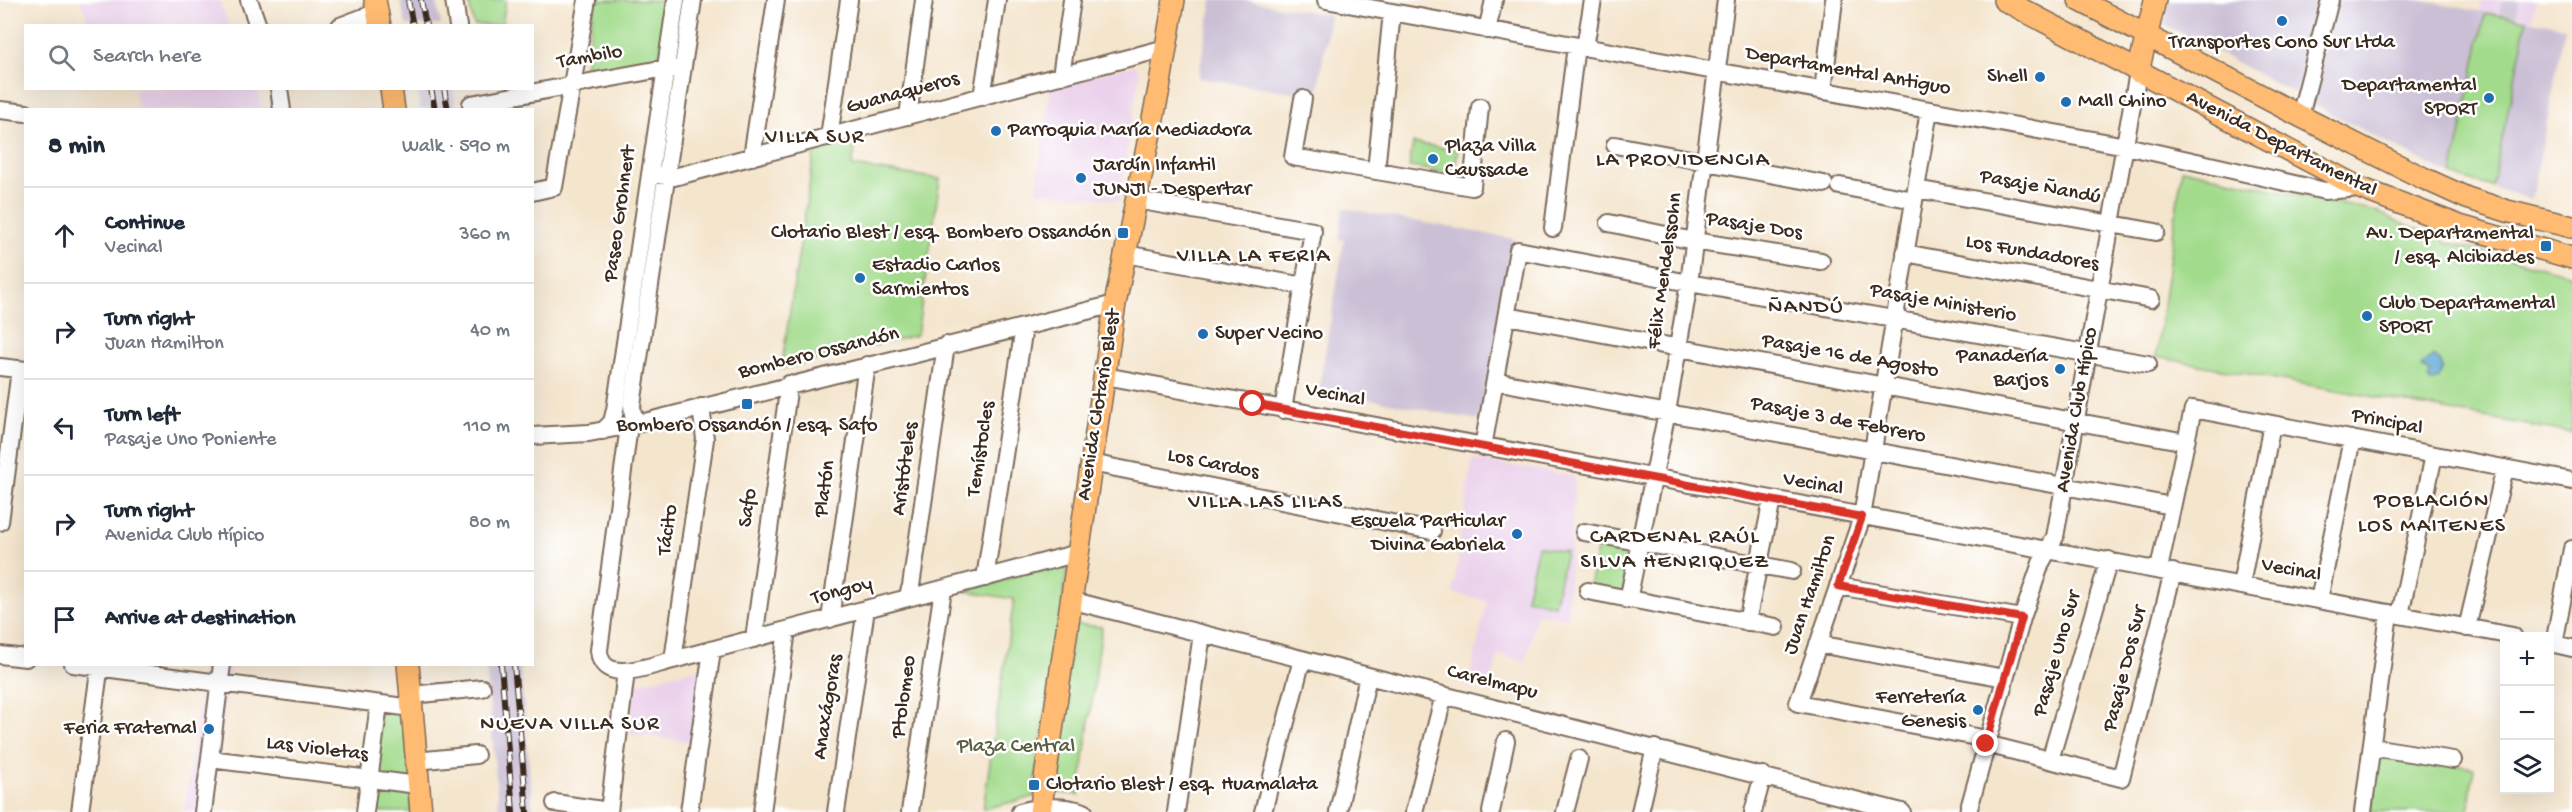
<!DOCTYPE html>
<meta charset="utf-8">
<style>
:root{--surface:#fff;--page:#f2f2f3;--text:#1f2937;--muted:#747a83;--line:#e0e1e3}
body{margin:0;font-family:"Gochi Hand",sans-serif;background:var(--page);color:var(--text)}
.controls{position:absolute;right:18px;bottom:18px;display:grid;overflow:hidden;border-radius:0px;box-shadow:0 6px 24px #0002}
.controls button{width:54px;height:54px;display:grid;place-items:center;padding:0;border:0;border-bottom:2px solid var(--line);background:var(--surface);color:var(--text);font:30px sans-serif}
.stop{position:absolute;width:18px;height:18px;margin:-14px;border:4px solid #d93025;border-radius:50%;background:#fff}
.stop.end{background:#d93025;border-color:#fff;box-shadow:0 2px 6px #0008}
.list{margin:0;padding:0;list-style:none}
h2{display:flex;justify-content:space-between;align-items:center;height:78px;margin:0;padding:0 24px;font-size:26px}
h2 small{font-size:20px;font-weight:400;color:var(--muted)}
.list li{display:grid;grid-template-columns:39px 1fr auto;gap:18px;align-items:center;box-sizing:border-box;height:96px;padding:0 24px;border-top:2px solid var(--line)}
.list b{display:block;font-size:22px;white-space:nowrap}
.list p{margin:0;font-size:20px;white-space:nowrap;color:var(--muted)}
.list em{font-size:20px;font-style:normal;color:var(--muted)}
.icon{flex:none;width:33px;height:33px;fill:none;stroke:currentColor;stroke-width:2;stroke-linecap:round;stroke-linejoin:round}
.map{position:relative;flex:none;width:2572px;height:812px;overflow:hidden}
.search{position:absolute;background:var(--surface);box-shadow:0 6px 24px #0002;left:24px;top:24px;width:510px;height:66px;display:flex;align-items:center;gap:15px;box-sizing:border-box;padding:0 21px;border-radius:0px;color:var(--muted);font-size:22px}
.panel{position:absolute;background:var(--surface);box-shadow:0 6px 24px #0002;left:24px;top:108px;width:510px;height:558px;border-radius:0px}
.map>svg:first-child{display:block}
.built{fill:#ebd1eb}
.industrial{fill:#cbbfd5}
.green{fill:#a3db8c;stroke:#6f8255;stroke-width:1.5}
.water{fill:#5ca8d4;stroke:#4c6979;stroke-width:1.5}
.lines{fill:none;stroke-linecap:round;stroke-linejoin:round}
.minor-casing{stroke:#7c6b5b;stroke-width:20}
.major-casing{stroke:#7c6b5b;stroke-width:24}
.minor{stroke:#fff;stroke-width:16}
.major{stroke:#ffbb71;stroke-width:21}
.rail-casing{stroke:#3b2a1e;stroke-width:6}
.rail{stroke:#fff;stroke-width:4;stroke-dasharray:11;stroke-linecap:butt}
.route{stroke:#d93025;stroke-width:8}
.poi-dot{fill:#1f6fb2;stroke:#fff;stroke-width:2}
.labels{text-anchor:middle;dominant-baseline:central;stroke-width:5;stroke-linejoin:round;paint-order:stroke}
.poi-label{font-size:21px;fill:#3b2a1e;stroke:#fff;text-anchor:end}
.street-label{font-size:21px;fill:#3b2a1e;stroke:#fff}
.park-label{font-size:21px;fill:#5a5f3f;stroke:#fff}
.neighbourhood-label{font-size:22px;letter-spacing:1.5px;fill:#3b2a1e;stroke:#fff}
</style>
<div class="map">
<svg width="2572" height="812" viewBox="0 0 2572 812">
<rect width="100%" height="100%" fill="#fff"/>
<filter id="ink" filterUnits="userSpaceOnUse"><feTurbulence type="fractalNoise" baseFrequency=".0167" numOctaves="2"/><feDisplacementMap in="SourceGraphic" scale="12" xChannelSelector="R" yChannelSelector="G"/><feConvolveMatrix kernelMatrix="1 2 1 2 8 2 1 2 1" color-interpolation-filters="sRGB"/></filter>
<filter id="wash" filterUnits="userSpaceOnUse"><feTurbulence type="fractalNoise" baseFrequency=".008" numOctaves="4" result="noise"/><feDisplacementMap in="SourceGraphic" scale="24" xChannelSelector="R" yChannelSelector="G"/><feGaussianBlur stdDeviation="1.35" result="paint"/><feColorMatrix in="noise" values="0 0 0 0 0 0 0 0 0 0 0 0 0 0 0 0 0 1.4 0 .05"/><feComposite in="paint" operator="in"/></filter>
<g filter="url(#wash)">
<rect width="100%" height="100%" fill="#f4e5cd"/>
<path class="built" d="M80,0H219L229,25H89Z
M2482,0H2502L2499,15L2479,12Z
M2519,0H2536L2532,21L2516,18Z
M1135,65L1140,73L1119,201L1036,191L1051,85Z
M133,89H257L262,109H139Z
M1472,459L1575,476L1567,619L1537,612L1526,661L1498,655L1489,691L1468,686L1487,601L1453,593Z
M204,665H230L212,812H184Z
M704,667L696,742L629,734L636,684Z"/>
<path class="industrial" d="M400,0H436L441,25H406Z
M1212,0H1242L1330,15L1317,96L1198,78Z
M2169,0H2321L2296,94L2164,24Z
M2335,0H2417L2499,15L2502,0H2519L2516,18L2565,27L2532,200L2444,172L2312,104Z
M417,89H453L456,109H420Z
M1343,208L1514,239L1482,421L1319,389L1344,240L1339,239Z
M486,665H520L533,812H499Z"/>
<path class="green" d="M468,0H506L502,25H474Z
M595,0H669L659,60L584,74Z
M2485,13L2527,20L2492,187L2452,175Z
M857,136L852,166L940,179L917,335L781,369L815,147Z
M1413,143L1458,150L1454,174L1409,167Z
M2182,169L2377,212L2447,242L2572,275V433L2156,357Z
M1599,541L1632,548L1623,593L1589,586Z
M1538,546L1566,552L1554,605L1526,598Z
M1061,563L1067,570L1033,797L983,809L1014,599L964,591Z
M1074,624L1102,627L1079,795L1051,791Z
M381,709L405,712L411,782L374,776Z
M2377,752L2474,768L2468,812H2371Z
M371,786L410,787L412,812H368Z"/>
<path class="water" d="M2432,356L2440,361L2443,368L2438,379L2431,382L2428,379L2431,373L2421,367Z"/>
</g>
<g filter="url(#ink)">
<g class="lines">
<defs>
<path id="minor" d="M249,0L258,26
M454,0L458,26
M1326,0L2126,146L2325,191L2360,188
M340,26L377,12
M1487,30L1494,0
M1585,47L1593,0
M1061,76L1072,0
M279,88L282,110
M1823,91L1834,0
M982,97L997,0
M1303,99L1293,157L1472,187L1480,107
M471,104L666,68L676,69
M0,110L26,113
M1929,110L1862,517L1798,703L1987,739
M908,116L924,0
M2300,116L2330,0
M829,137L849,0
M1615,145L1824,184
M752,157L776,0
M1376,171L1392,12
M650,174L674,177L1166,48
M1840,186L1914,200
M1916,189L2156,232
M532,192L554,187L587,0
M1136,200L1313,231L1283,410
M1609,223L1694,241L1821,261
M1553,228L1576,46
M1905,253L2151,299
M1125,254L1304,286
M1507,316L2186,442
M0,367L26,370
M1105,376C1574,465 2044,548 2513,636
M1495,381L2172,506
M641,423L633,415L632,405L693,0
M629,426L599,650C601,687 651,665 673,660L1078,553
M603,431L612,422L615,410L676,0
M532,436L589,433L641,423L1115,304
M1483,447L1518,250L1689,283L2148,364
M1091,463L1432,531
M0,522L20,370
M1584,532L1792,571
M2159,569L2193,409L2572,481
M985,578L1024,327
M2241,585L2272,424
M1838,586L2022,618
M1588,591L1776,627
M907,598L911,586L946,345
M1070,600L1902,812
M1628,600L1667,412L1689,283L1726,0
M2319,600L2352,439
M2400,615L2434,455
M830,619L867,365
M1747,622L1772,500
M2467,628L2505,468
M754,639L789,384
M2550,643L2572,648
M1818,644L2005,678
M2554,644L2572,549
M0,655L26,658
M673,660L705,439L701,407
M73,664L412,708
M411,695L482,688
M1986,744L2121,778L2173,572
M2372,747L2453,760
M210,759L418,785
M2050,760L2109,560
M416,761L476,755
M555,803L609,811
M80,812L100,664
M203,812L222,664
M365,812L379,704
M609,812L626,671
M689,812L712,650
M762,812L787,630
M836,812L866,609
M910,812L943,589
M1020,812C1042,806 1062,805 1084,812
M1176,812L1202,634
M1263,812L1302,659
M1338,812L1368,676
M1414,812L1444,695
M1491,812L1506,741
M1565,812L1579,759
M1640,812L1655,748
M1753,812L1763,775
M1968,812L2022,618L2041,563L2055,537L2138,72
M2363,812L2389,613"/>
<path id="major" d="M375,0L380,26
M2004,0L2360,188L2460,226L2572,258
M2079,0L2300,116L2423,178L2467,198L2507,211L2572,227
M2138,72L2155,0
M391,88L394,110
M408,664L421,812
M1040,812L1115,304L1159,89L1174,0"/>
</defs>
<use href="#minor" class="minor-casing"/>
<use href="#major" class="major-casing"/>
<use href="#minor" class="minor"/>
<use href="#major" class="major"/>
<defs>
<path id="rail" d="M408,0L413,26
M421,0L426,26
M431,88L435,110
M444,88L448,110
M501,664L513,812
M514,664L527,812"/>
</defs>
<use href="#rail" class="rail-casing"/>
<use href="#rail" class="rail"/>
</g>
</g>
<g class="lines" filter="url(#ink)">
<path class="route" d="M1253,404L1862,517L1838,586L2022,618L1986,744"/>
</g>
<g class="poi-dot">
<circle cx="2282" cy="21" r="6"/>
<circle cx="2040" cy="77" r="6"/>
<circle cx="2489" cy="98" r="6"/>
<circle cx="2066" cy="102" r="6"/>
<circle cx="996" cy="131" r="6"/>
<circle cx="1433" cy="159" r="6"/>
<circle cx="1081" cy="178" r="6"/>
<rect x="1117" y="227" width="12" height="12" rx="3"/>
<rect x="2540" y="240" width="12" height="12" rx="3"/>
<circle cx="860" cy="278" r="6"/>
<circle cx="2367" cy="316" r="6"/>
<circle cx="1203" cy="334" r="6"/>
<circle cx="2060" cy="369" r="6"/>
<rect x="741" y="398" width="12" height="12" rx="3"/>
<circle cx="1517" cy="534" r="6"/>
<circle cx="1978" cy="710" r="6"/>
<circle cx="209" cy="729" r="6"/>
<rect x="1028" y="779" width="12" height="12" rx="3"/>
</g>
<g class="labels">
<g class="poi-label">
<text x="2282" y="43" text-anchor="middle">Transportes Cono Sur Ltda</text>
<text x="2028" y="77">Shell</text>
<text x="2477" y="86">Departamental<tspan x="2477" dy="24">SPORT</tspan></text>
<text x="2078" y="102" text-anchor="start">Mall Chino</text>
<text x="1008" y="131" text-anchor="start">Parroquia María Mediadora</text>
<text x="1445" y="147" text-anchor="start">Plaza Villa<tspan x="1445" dy="24">Caussade</tspan></text>
<text x="1093" y="166" text-anchor="start">Jardín Infantil<tspan x="1093" dy="24">JUNJI - Despertar</tspan></text>
<text x="1111" y="233">Clotario Blest / esq. Bombero Ossandón</text>
<text x="2534" y="234">Av. Departamental<tspan x="2534" dy="24">/ esq. Alcibiades</tspan></text>
<text x="872" y="266" text-anchor="start">Estadio Carlos<tspan x="872" dy="24">Sarmientos</tspan></text>
<text x="2379" y="304" text-anchor="start">Club Departamental<tspan x="2379" dy="24">SPORT</tspan></text>
<text x="1215" y="334" text-anchor="start">Super Vecino</text>
<text x="2048" y="357">Panadería<tspan x="2048" dy="24">Barjos</tspan></text>
<text x="747" y="426" text-anchor="middle">Bombero Ossandón / esq. Safo</text>
<text x="1505" y="522">Escuela Particular<tspan x="1505" dy="24">Divina Gabriela</tspan></text>
<text x="1966" y="698">Ferretería<tspan x="1966" dy="24">Genesis</tspan></text>
<text x="197" y="729">Feria Fraternal</text>
<text x="1046" y="785" text-anchor="start">Clotario Blest / esq. Huamalata</text>
</g>
<g class="street-label">
<text transform="translate(590 58) rotate(-10)">Tambilo</text>
<text transform="translate(1848 72) rotate(10)">Departamental Antiguo</text>
<text transform="translate(903 94) rotate(-15)">Guanaqueros</text>
<text transform="translate(2281 145) rotate(27)">Avenida Departamental</text>
<text transform="translate(2040 188) rotate(10)">Pasaje Ñandú</text>
<text transform="translate(621 214) rotate(-82)">Paseo Grohnert</text>
<text transform="translate(1754 227) rotate(9)">Pasaje Dos</text>
<text transform="translate(2032 254) rotate(10)">Los Fundadores</text>
<text transform="translate(1666 271) rotate(-82)">Félix Mendelssohn</text>
<text transform="translate(1943 304) rotate(10)">Pasaje Ministerio</text>
<text transform="translate(819 354) rotate(-14)">Bombero Ossandón</text>
<text transform="translate(1850 357) rotate(10)">Pasaje 16 de Agosto</text>
<text transform="translate(1335 396) rotate(11)">Vecinal</text>
<text transform="translate(1100 405) rotate(-81)">Avenida Clotario Blest</text>
<text transform="translate(2078 410) rotate(-80)">Avenida Club Hípico</text>
<text transform="translate(1838 421) rotate(11)">Pasaje 3 de Febrero</text>
<text transform="translate(2387 423) rotate(11)">Principal</text>
<text transform="translate(982 449) rotate(-81)">Temístocles</text>
<text transform="translate(1213 465) rotate(11)">Los Cardos</text>
<text transform="translate(906 469) rotate(-82)">Aristóteles</text>
<text transform="translate(1813 485) rotate(10)">Vecinal</text>
<text transform="translate(826 489) rotate(-82)">Platón</text>
<text transform="translate(749 508) rotate(-82)">Safo</text>
<text transform="translate(669 530) rotate(-82)">Tácito</text>
<text transform="translate(2291 571) rotate(11)">Vecinal</text>
<text transform="translate(842 592) rotate(-15)">Tongoy</text>
<text transform="translate(1811 595) rotate(-71)">Juan Hamilton</text>
<text transform="translate(2058 654) rotate(-74)">Pasaje Uno Sur</text>
<text transform="translate(2126 669) rotate(-76)">Pasaje Dos Sur</text>
<text transform="translate(1492 683) rotate(14)">Carelmapu</text>
<text transform="translate(905 697) rotate(-82)">Ptolomeo</text>
<text transform="translate(829 707) rotate(-81)">Anaxágoras</text>
<text transform="translate(317 750) rotate(7)">Las Violetas</text>
</g>
<g class="park-label">
<text x="1016" y="747">Plaza Central</text>
</g>
<g class="neighbourhood-label">
<text x="815" y="138">VILLA SUR</text>
<text x="1683" y="161">LA PROVIDENCIA</text>
<text x="1254" y="257">VILLA LA FERIA</text>
<text x="1806" y="308">ÑANDÚ</text>
<text x="2432" y="502">POBLACIÓN<tspan x="2432" dy="25">LOS MAITENES</tspan></text>
<text x="1266" y="503">VILLA LAS LILAS</text>
<text x="1675" y="538">CARDENAL RAÚL<tspan x="1675" dy="25">SILVA HENRIQUEZ</tspan></text>
<text x="570" y="725">NUEVA VILLA SUR</text>
</g>
</g>
</svg>
<div class="controls">
<button>+</button>
<button>−</button>
<button><svg class="icon" aria-label="layers" viewBox="0 0 24 24"><path d="M12 4l9 5-9 5-9-5zM3 14l9 5 9-5"/></svg></button>
</div>
<div class="stop" style="left:1253px;top:404px"></div>
<div class="stop end" style="left:1986px;top:744px"></div>
<div class="search"><svg class="icon" aria-label="search" viewBox="0 0 24 24"><circle cx="10" cy="10" r="6"/><path d="M15 15l6 6"/></svg>Search here</div>
<section class="panel">
<h2>8 min<small>Walk · 590 m</small></h2>
<ul class="list">
<li><svg class="icon" aria-label="ahead" viewBox="0 0 24 24"><path d="M12 20V5M6 11l6-6 6 6"/></svg><div><b>Continue</b><p>Vecinal</p></div><em>360 m</em></li>
<li><svg class="icon" aria-label="right" viewBox="0 0 24 24"><path d="M7 20v-9h11M14 6l5 5-5 5"/></svg><div><b>Turn right</b><p>Juan Hamilton</p></div><em>40 m</em></li>
<li><svg class="icon" aria-label="left" viewBox="0 0 24 24"><path d="M17 20v-9H6M10 6l-5 5 5 5"/></svg><div><b>Turn left</b><p>Pasaje Uno Poniente</p></div><em>110 m</em></li>
<li><svg class="icon" aria-label="right" viewBox="0 0 24 24"><path d="M7 20v-9h11M14 6l5 5-5 5"/></svg><div><b>Turn right</b><p>Avenida Club Hípico</p></div><em>80 m</em></li>
<li><svg class="icon" aria-label="arrive" viewBox="0 0 24 24"><path d="M6 21V4h12l-3 4 3 4H6"/></svg><div><b>Arrive at destination</b></div></li>
</ul>
</section>
</div>
